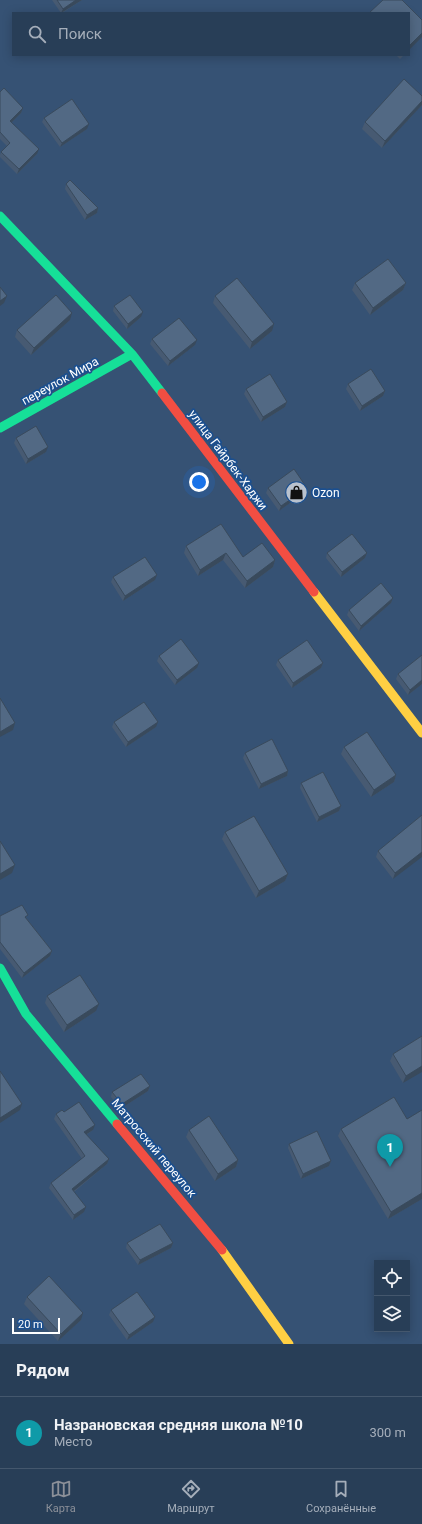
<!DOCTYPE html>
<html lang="ru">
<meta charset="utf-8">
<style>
:root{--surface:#283e57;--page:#30455d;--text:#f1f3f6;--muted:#a5aeba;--line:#44576d;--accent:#8c9099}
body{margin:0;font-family:Roboto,sans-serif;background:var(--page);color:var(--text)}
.controls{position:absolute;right:12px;bottom:12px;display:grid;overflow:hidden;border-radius:0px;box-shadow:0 2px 10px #0003}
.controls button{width:36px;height:36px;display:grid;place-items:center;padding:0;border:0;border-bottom:1px solid var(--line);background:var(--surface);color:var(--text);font:20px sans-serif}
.scale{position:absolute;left:12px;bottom:10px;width:48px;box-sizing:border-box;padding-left:4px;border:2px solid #fff;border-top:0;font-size:11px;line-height:14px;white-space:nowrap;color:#fff;-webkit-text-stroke:3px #1b4f8f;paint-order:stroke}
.you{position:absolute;left:199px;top:482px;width:14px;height:14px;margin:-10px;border:3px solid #fff;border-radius:50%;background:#1a73e8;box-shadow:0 0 0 6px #1a73e833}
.badge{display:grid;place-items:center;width:26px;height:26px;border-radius:50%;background:var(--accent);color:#fff;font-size:13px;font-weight:700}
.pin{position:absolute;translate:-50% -33px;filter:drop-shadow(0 1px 2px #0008)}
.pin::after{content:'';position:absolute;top:21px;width:14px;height:12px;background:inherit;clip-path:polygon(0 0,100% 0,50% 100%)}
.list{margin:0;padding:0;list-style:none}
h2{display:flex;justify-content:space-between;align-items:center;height:52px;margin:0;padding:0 16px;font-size:17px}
h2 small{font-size:13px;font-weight:400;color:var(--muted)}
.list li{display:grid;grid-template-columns:26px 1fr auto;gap:12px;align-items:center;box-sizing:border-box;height:72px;padding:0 16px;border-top:1px solid var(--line)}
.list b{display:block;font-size:15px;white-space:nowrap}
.list p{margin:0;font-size:13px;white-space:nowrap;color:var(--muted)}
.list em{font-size:13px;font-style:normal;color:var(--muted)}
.icon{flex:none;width:22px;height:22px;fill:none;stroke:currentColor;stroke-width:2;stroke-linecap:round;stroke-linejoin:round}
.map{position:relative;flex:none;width:422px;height:1344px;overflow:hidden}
.search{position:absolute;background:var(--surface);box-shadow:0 2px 10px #0003;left:12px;right:12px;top:12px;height:44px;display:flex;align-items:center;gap:10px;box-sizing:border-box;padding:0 14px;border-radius:0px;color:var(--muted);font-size:15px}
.sheet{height:124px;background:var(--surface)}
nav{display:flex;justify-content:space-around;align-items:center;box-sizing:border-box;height:56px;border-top:1px solid var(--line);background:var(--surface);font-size:11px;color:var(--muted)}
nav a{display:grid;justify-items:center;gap:2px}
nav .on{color:var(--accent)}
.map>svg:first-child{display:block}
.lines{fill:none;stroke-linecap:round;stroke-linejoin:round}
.fast{stroke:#16e098;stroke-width:9}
.slow{stroke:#ffcf43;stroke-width:9}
.jam{stroke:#f24e42;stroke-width:9}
.wall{fill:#475a72}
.shaded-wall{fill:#394a5c}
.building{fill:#526984;stroke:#394a5c}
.labels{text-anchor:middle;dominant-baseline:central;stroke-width:3.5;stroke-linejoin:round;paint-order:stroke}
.street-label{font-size:12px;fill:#fff;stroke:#1b4f8f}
.poi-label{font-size:12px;fill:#fff;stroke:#1b4f8f;text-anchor:start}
</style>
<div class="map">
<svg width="422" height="1344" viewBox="0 0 422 1344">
<rect width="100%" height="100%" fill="#365274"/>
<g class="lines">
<path class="fast" d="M0,216L132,354L162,393
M0,428L132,354
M0,968L26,1014L117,1124"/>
<path class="slow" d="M314,592L422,733
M222,1250L289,1344"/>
<path class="jam" d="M162,393L314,592
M117,1124L222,1250"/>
</g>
<path class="wall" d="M52,0H82L62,13H61Z
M396,55H404L400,59Z
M0,92L23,108L21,113L11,123L37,154L17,174L0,157V155L1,152L7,146L0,139Z
M422,96V105L382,148L362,129L365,122Z
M44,118L87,129L60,147L42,122Z
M66,184L98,208L97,213L85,220L65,189Z
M355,283H406L403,290L370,315L352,290Z
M215,296L272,331L250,349L213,303Z
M114,306L141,317L127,329L113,311Z
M70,320L31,355L15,337L17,330Z
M152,339L195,345L168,366L150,344Z
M348,384L385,391L383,396L360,411L346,389Z
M246,389L287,402L285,407L261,422L244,394Z
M16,438L46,452L26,464L14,443Z
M268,488H307L305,492L279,511L266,493Z
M221,524L243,557L275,560L273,567L245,588L223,560L198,576L184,553L186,546Z
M327,553H367L365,558L341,577L326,558Z
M113,577L155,580L123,601L111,582Z
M393,598L391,603L359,631L347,615L349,610Z
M159,656L197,668L175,685L157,661Z
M278,660L323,663L321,668L292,688L276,665Z
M398,674L422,684L408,695L396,679Z
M114,722L156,727L126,747L112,727Z
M344,747L396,775L394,782L371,797L341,754Z
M245,753L288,771L287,776L259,789L243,758Z
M301,783L341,806L339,811L317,822L300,788Z
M422,815L393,879L376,857L378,851Z
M225,832L288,874L285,881L256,898L222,839Z
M0,916L27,919L52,951L50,956L22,978L0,949Z
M47,996L96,1011L64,1032L45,1003Z
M422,1036L403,1083L390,1061L393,1054Z
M150,1086L148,1091L120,1109L111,1097L112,1092Z
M422,1110V1199L388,1219L338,1136L341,1129L407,1119Z
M64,1112L93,1130L86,1135L109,1159L107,1164L74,1192L84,1212L73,1220L49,1188L51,1183L82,1159L54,1119L56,1114Z
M189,1130L238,1160L236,1167L215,1181L186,1137Z
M289,1144L331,1161L329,1166L301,1179L288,1148Z
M127,1243H173L171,1248L138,1265L126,1248Z
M27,1297L81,1320L58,1341L24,1304Z
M111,1310L153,1322L127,1340L109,1315Z"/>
<path class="shaded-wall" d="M76,0H82L61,13L63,9Z
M422,33V37L409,50V46Z
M422,101V105L382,148L385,141Z
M23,108L21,113L8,126L10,121Z
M89,124L87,129L60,147L62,143Z
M39,149L37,154L17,174L19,169Z
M98,208L97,213L85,220L87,215Z
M406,283L403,290L370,315L373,308Z
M7,296L4,303L0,306V301Z
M143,312L141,317L127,329L128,324Z
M72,313L70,320L31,355L34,348Z
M274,324L272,331L250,349L252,342Z
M197,340L195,345L168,366L170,361Z
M385,391L383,396L360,411L362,406Z
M287,402L285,407L261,422L263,417Z
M48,447L46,452L26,464L28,459Z
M307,488L305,492L279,511L281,506Z
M226,553L223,560L198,576L200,570Z
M367,553L365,558L341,577L342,572Z
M275,560L273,567L245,588L247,581Z
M157,575L155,580L123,601L125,596Z
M393,598L391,603L359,631L361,626Z
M199,663L197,668L175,685L177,680Z
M323,663L321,668L292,688L293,683Z
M422,680V684L408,695L410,690Z
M158,722L156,727L126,747L128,742Z
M15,723L13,730L0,737V732Z
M288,771L287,776L259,789L261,784Z
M396,775L394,782L371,797L374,790Z
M341,806L339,811L317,822L319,817Z
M422,852V857L393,879L395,873Z
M15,865L12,873L0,880V874Z
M288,874L285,881L256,898L259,891Z
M52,951L50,956L22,978L24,973Z
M99,1004L96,1011L64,1032L67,1025Z
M422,1066V1072L403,1083L406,1076Z
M150,1086L148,1091L120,1109L122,1104Z
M22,1104L20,1110L0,1123V1118Z
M95,1125L93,1130L82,1137L84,1132Z
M109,1159L107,1164L70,1194L72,1189Z
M238,1160L236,1167L215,1181L218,1174Z
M331,1161L329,1166L301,1179L303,1174Z
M422,1193V1199L388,1219L391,1212Z
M86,1207L84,1212L73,1220L74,1215Z
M173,1243L171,1248L138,1265L140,1260Z
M83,1313L81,1320L58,1341L61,1334Z
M155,1317L153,1322L127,1340L129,1335Z"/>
<path class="building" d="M57,0H76L63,9Z
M383,0H402L422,20V33L409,46V13H369Z
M404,79L422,96V101L385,141L365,122Z
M4,88L23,108L10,121L39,149L19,169L1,152L10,143L0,132V92Z
M72,99L89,124L62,143L44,118Z
M70,180L98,208L87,215L66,184Z
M388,259L406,283L373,308L355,283Z
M237,278L274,324L252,342L215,296Z
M0,287L7,296L0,301Z
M56,295L72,313L34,348L17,330Z
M130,295L143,312L128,324L114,306Z
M179,318L197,340L170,361L152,339Z
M371,369L385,391L362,406L348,384Z
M270,374L287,402L263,417L246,389Z
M36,426L48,447L28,459L16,438Z
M294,469L307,488L281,506L268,488Z
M221,524L243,557L262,543L275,560L247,581L226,553L200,570L186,546Z
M352,534L367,553L342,572L327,553Z
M145,557L157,575L125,596L113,577Z
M381,583L393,598L361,626L349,610Z
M181,639L199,663L177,680L159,656Z
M307,640L323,663L293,683L278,660Z
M422,655V680L410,690L398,674Z
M0,698L15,723L0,732Z
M144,702L158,722L128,742L114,722Z
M367,732L396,775L374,790L344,747Z
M272,739L288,771L261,784L245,753Z
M323,772L341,806L319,817L301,783Z
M422,815V852L395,873L378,851Z
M254,816L288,874L259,891L225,832Z
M0,841L15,865L0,874Z
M22,905L28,915L25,917L52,951L24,973L0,942V916Z
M80,975L99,1004L67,1025L47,996Z
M422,1036V1066L406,1076L393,1054Z
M0,1071L22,1104L0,1118Z
M141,1074L150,1086L122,1104L112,1092Z
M394,1097L407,1119L422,1110V1193L391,1212L341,1129Z
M79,1102L95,1125L84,1132L109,1159L72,1189L86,1207L74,1215L51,1183L85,1156L56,1114L62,1110L64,1112Z
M209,1116L238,1160L218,1174L189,1130Z
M317,1131L331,1161L303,1174L289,1144Z
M160,1224L173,1243L140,1260L127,1243Z
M49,1276L83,1313L61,1334L27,1297Z
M137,1292L155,1317L129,1335L111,1310Z"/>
<defs>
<symbol id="shop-disc" viewBox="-11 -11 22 22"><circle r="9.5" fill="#b9c2ce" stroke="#1b4f8f"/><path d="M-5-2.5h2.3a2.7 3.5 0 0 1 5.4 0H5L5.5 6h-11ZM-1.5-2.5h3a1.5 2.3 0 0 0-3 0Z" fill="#111"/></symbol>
</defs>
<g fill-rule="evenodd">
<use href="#shop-disc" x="284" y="480" width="25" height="25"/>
</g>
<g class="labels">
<g class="street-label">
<text transform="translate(60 381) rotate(-29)">переулок Мира</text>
<text transform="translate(228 460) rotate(53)">улица Гайрбек-Хаджи</text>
<text transform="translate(154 1148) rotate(50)">Матросский переулок</text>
</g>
<g class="poi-label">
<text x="312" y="493">Ozon</text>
</g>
</g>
</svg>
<div class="controls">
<button><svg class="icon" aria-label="locate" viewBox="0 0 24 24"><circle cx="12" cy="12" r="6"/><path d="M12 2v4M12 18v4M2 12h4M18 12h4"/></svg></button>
<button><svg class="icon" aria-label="layers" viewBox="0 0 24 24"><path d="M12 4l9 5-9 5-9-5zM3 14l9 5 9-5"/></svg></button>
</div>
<div class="scale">20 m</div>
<div class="you"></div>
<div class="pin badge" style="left:390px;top:1167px;background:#0f9aa8">1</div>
<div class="search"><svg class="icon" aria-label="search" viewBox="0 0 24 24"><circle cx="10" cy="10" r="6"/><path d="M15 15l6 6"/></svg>Поиск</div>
</div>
<section class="sheet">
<h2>Рядом<small></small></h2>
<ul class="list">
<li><span class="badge" style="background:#0f9aa8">1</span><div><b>Назрановская средняя школа №10</b><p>Место</p></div><em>300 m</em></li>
</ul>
</section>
<nav>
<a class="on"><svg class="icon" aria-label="map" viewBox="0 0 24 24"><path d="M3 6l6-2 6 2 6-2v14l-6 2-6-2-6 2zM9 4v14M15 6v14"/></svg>Карта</a>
<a><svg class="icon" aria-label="directions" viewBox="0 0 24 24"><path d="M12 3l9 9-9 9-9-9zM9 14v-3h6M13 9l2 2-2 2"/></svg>Маршрут</a>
<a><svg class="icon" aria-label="saved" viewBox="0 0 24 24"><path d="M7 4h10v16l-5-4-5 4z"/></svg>Сохранённые</a>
</nav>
